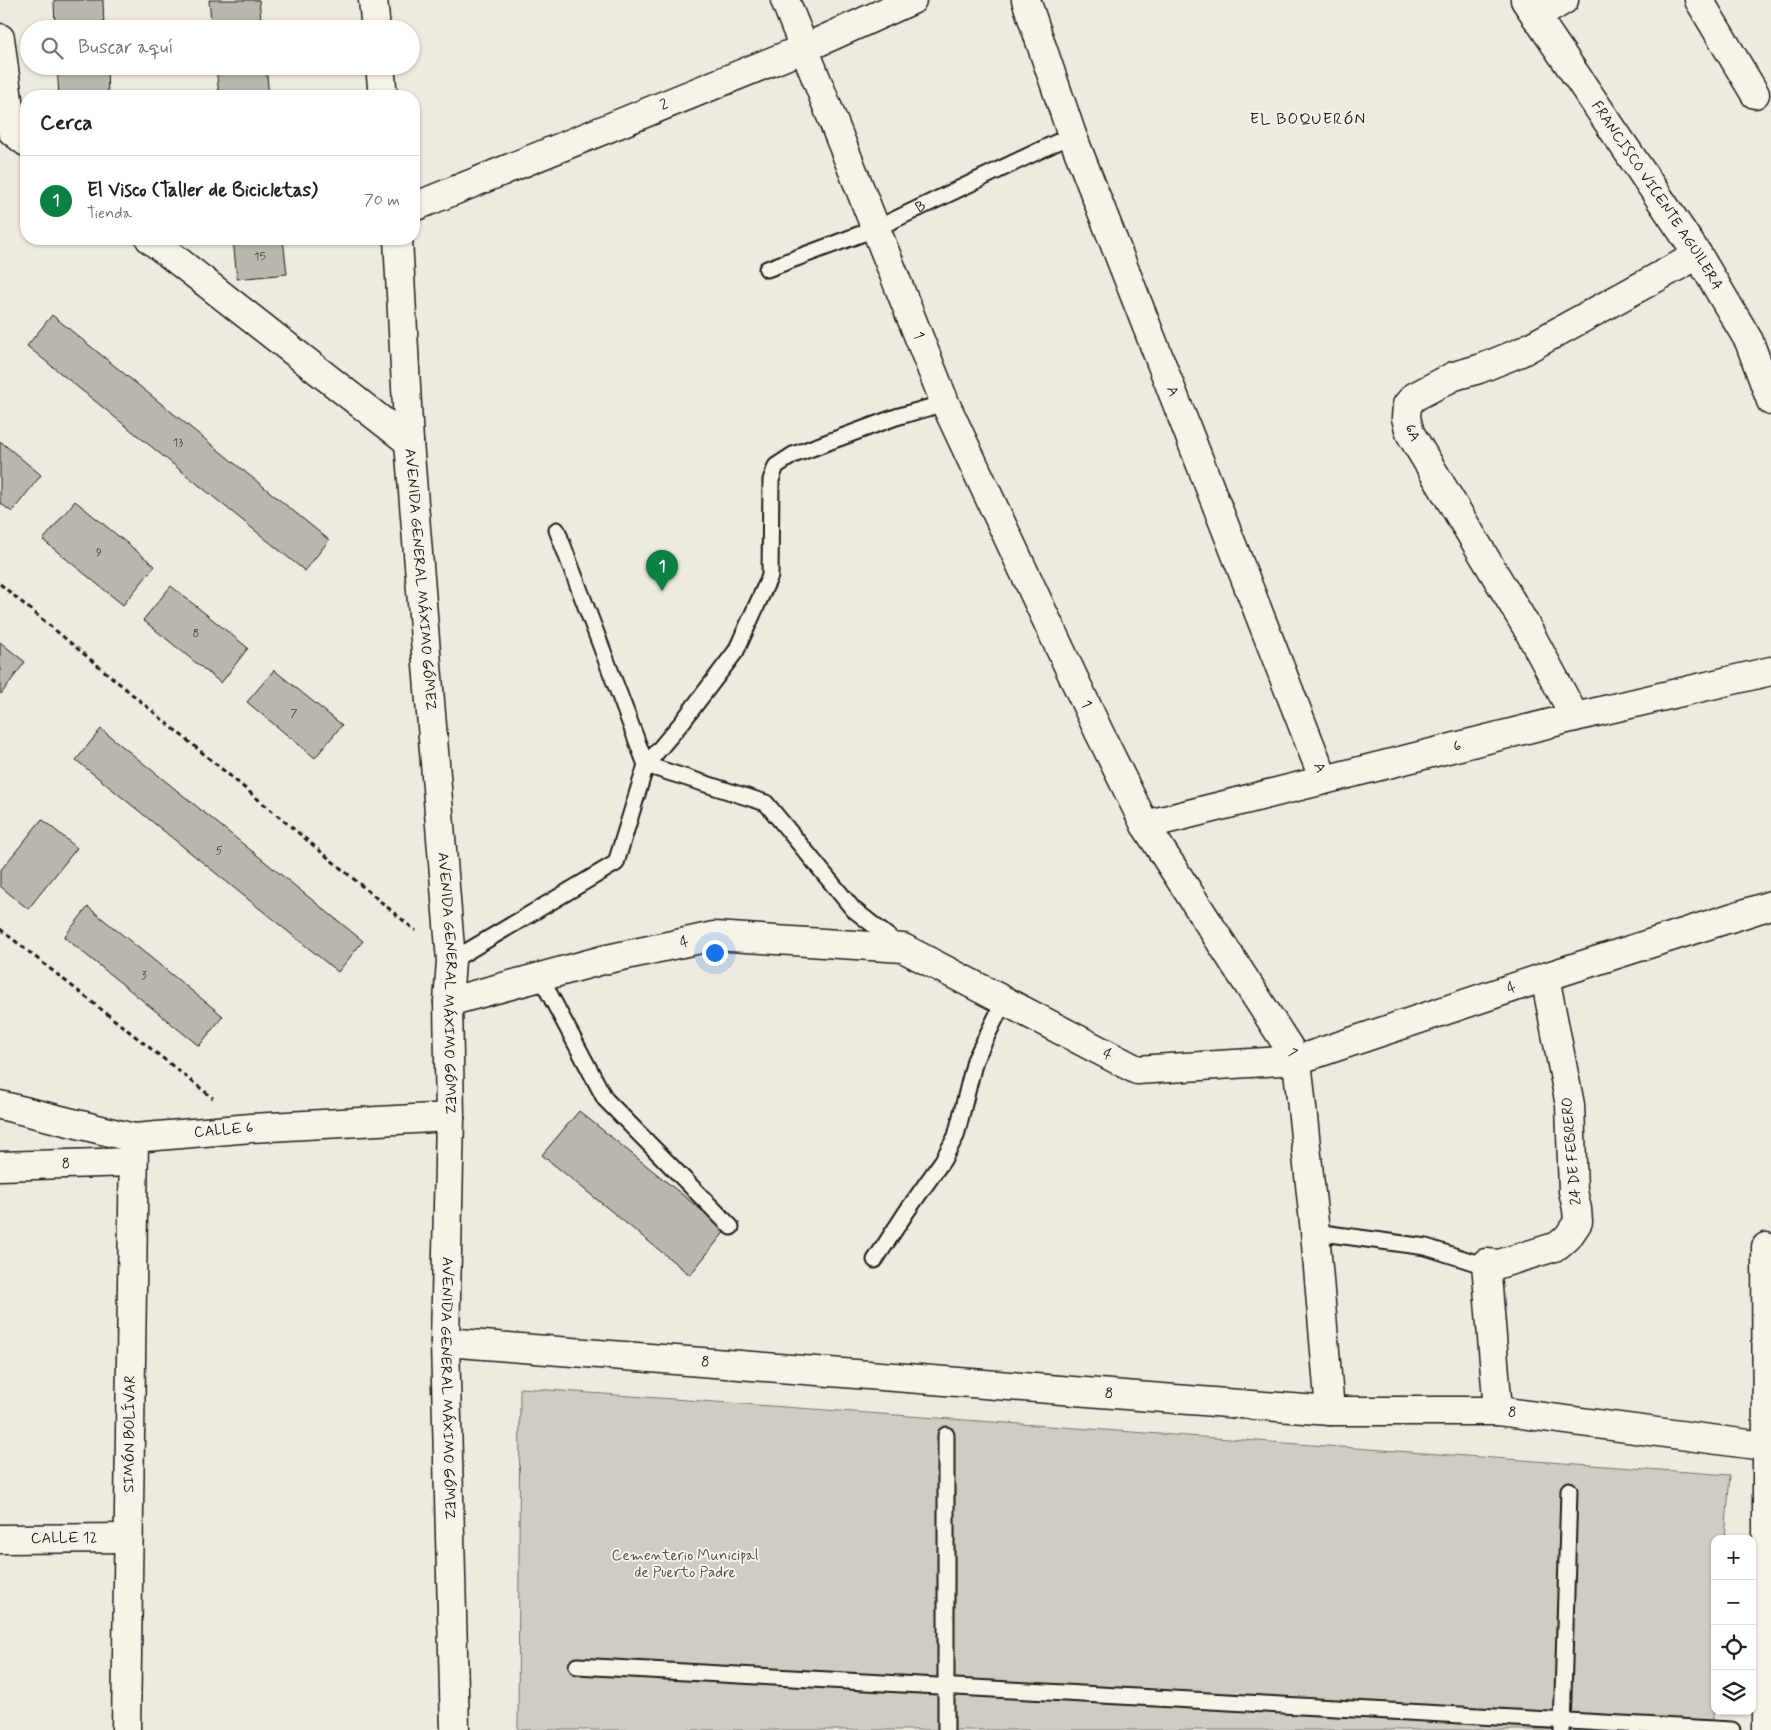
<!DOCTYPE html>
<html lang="es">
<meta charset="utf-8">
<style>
:root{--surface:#fff;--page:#f6f6f6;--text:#222;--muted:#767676;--line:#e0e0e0;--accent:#0b8043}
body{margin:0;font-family:Mynerve,sans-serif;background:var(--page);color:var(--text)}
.controls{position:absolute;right:15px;bottom:15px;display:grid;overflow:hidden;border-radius:10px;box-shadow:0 1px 4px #0004}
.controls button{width:45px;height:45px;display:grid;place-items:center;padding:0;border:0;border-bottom:1px solid var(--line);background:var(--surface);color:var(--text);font:25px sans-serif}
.you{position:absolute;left:714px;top:952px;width:18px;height:18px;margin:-12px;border:4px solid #fff;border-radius:50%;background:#1a73e8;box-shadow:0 0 0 8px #1a73e833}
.badge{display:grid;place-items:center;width:32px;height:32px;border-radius:50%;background:var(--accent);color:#fff;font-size:16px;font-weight:700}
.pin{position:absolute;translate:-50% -41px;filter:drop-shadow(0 1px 2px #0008)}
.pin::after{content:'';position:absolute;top:26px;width:18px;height:15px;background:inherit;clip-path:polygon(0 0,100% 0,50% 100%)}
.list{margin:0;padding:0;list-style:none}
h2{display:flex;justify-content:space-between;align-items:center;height:65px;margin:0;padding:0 20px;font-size:21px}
h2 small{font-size:16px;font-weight:400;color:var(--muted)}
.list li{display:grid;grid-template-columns:32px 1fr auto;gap:15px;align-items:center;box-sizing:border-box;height:90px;padding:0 20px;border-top:1px solid var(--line)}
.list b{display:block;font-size:19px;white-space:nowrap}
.list p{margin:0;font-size:16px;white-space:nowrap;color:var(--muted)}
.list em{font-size:16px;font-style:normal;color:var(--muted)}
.icon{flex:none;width:28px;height:28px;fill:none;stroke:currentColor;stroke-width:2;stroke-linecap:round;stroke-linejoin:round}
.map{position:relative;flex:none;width:1771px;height:1730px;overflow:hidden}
.search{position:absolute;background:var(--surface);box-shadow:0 1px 4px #0004;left:20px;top:20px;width:400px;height:55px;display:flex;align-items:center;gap:12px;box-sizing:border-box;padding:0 18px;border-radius:28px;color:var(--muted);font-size:19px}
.panel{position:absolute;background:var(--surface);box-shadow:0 1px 4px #0004;left:20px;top:90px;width:400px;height:155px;border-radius:20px}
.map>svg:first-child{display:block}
.green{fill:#cfccc3;stroke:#767470}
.building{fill:#bab7af;stroke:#1c1c1c}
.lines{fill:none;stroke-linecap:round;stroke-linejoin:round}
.service-casing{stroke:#1c1c1c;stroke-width:19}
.minor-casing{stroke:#1c1c1c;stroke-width:31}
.tertiary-casing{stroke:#1c1c1c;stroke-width:31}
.path{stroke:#1c1c1c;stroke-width:3;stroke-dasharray:5 4;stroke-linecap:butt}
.service{stroke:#f7f3e8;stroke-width:15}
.minor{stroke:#f7f3e8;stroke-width:28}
.tertiary{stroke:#f7f3e8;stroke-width:28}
.labels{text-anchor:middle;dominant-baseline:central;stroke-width:4;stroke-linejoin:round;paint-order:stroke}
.number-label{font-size:12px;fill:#444341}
.street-label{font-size:15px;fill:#1c1c1c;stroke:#f7f3e8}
.park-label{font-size:15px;fill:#52514e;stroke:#f7f3e8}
.neighbourhood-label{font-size:16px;letter-spacing:1px;fill:#1c1c1c;stroke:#f7f3e8}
</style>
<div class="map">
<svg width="1771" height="1730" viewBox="0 0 1771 1730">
<rect width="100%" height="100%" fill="#eeeae0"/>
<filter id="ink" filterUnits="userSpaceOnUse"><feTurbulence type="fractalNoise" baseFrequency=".02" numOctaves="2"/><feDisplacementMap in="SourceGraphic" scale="10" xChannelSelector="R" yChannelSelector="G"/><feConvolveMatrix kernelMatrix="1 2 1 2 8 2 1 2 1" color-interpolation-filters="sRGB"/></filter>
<g filter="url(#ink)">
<path class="green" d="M520,1388L1730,1475L1725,1539H1715V1691L1712,1730H518Z"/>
<path class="building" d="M54,0H103L104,29H55Z
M209,0H259L262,29H212Z
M57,66H107L108,96H59Z
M216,66H266L269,96H219Z
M233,239H283L287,274L237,279Z
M52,315L329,540L305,571L27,346Z
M0,441L41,475L12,512L0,503Z
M75,501L155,566L123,605L43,540Z
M171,586L248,648L221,683L143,620Z
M0,642L25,662L1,694L0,693Z
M274,670L342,725L315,758L247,702Z
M101,729L363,941L338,972L76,760Z
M42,819L77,848L28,909L0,886V871Z
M88,907L223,1016L199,1046L64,937Z
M579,1111L726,1230L690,1275L542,1155Z"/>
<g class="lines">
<defs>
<g id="service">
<path id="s1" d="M767,269L877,228L1072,135"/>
<path d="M557,530L646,765"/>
<path d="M646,765L766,803L853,909L899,945"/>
<path d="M451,961L616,863L646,765L683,721L736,651L770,576L771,480L776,466L793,455L896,417L945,403"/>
<path d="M541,978L605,1099L731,1227"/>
<path d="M1315,1232L1426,1247L1473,1262L1486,1263"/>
<path d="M875,1260L907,1211L943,1160L956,1136L975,1060L1004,1001"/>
<path d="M946,1435V1730"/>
<path d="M577,1666L1732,1730"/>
<path d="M1562,1730L1569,1490"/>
</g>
<g id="minor">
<path id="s2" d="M785,0L945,403L1099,732L1145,825L1297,1060L1315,1232L1330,1411"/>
<path id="s3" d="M1026,0L1072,135L1324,780"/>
<path id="s4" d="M1525,0L1698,255L1749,341L1771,401"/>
<path d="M1699,0L1755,94"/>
<path d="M1536,17L1564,0"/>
<path d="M0,38L12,131L26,142"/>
<path id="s5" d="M414,207L805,48L912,0"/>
<path d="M150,239L409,442"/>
<path d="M1575,717L1526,626L1410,433L1406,418L1407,405L1414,397L1454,376L1479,369L1521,352L1698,255"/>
<path id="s6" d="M1145,825L1575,717L1771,671"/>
<path id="s7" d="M448,1002L603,960L714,936L903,948L1137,1070L1297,1060L1545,977L1771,905"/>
<path id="s8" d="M0,1105L134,1138L251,1128L450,1117"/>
<path id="s9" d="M0,1166L133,1162"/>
<path d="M1766,1247L1767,1447"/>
<path id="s10" d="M445,1342L1330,1411H1498L1771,1447"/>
<path d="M1498,1411L1486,1263L1499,1264L1558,1246L1568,1237L1578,1222L1577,1209L1573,1191L1570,1105L1545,977"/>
<path id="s11" d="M0,1539L128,1538"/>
<path id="s12" d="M126,1730L134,1138"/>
</g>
<g id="tertiary">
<path d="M373,0L376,29"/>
<path d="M380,66L383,96"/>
<path id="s13" d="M398,239L409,442L451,961L448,1002L450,1117L445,1342L455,1730"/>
<path d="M1767,1730V1447"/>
</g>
</defs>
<use href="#service" class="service-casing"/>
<use href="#minor" class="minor-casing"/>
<use href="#tertiary" class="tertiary-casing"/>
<path class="path" d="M0,584L416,931
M0,929L213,1098"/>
<use href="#service" class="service"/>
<use href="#minor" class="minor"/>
<use href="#tertiary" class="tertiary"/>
</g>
</g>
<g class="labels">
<g class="number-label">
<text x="260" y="257">15</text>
<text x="178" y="443">13</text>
<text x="99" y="553">9</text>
<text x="196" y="634">8</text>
<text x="294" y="714">7</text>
<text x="219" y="851">5</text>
<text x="144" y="976">3</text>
</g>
<g class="street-label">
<text stroke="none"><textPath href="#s5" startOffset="270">2</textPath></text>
<text stroke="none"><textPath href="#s4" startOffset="236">FRANCISCO VICENTE AGUILERA</textPath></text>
<text stroke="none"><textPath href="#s1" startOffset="166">B</textPath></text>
<text stroke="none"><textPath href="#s2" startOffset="361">1</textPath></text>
<text stroke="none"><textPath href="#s3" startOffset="418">A</textPath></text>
<text transform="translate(1412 433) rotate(67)">6A</text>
<text stroke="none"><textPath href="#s13" startOffset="341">AVENIDA GENERAL MÁXIMO GÓMEZ</textPath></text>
<text stroke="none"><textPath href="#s2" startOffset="766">1</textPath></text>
<text stroke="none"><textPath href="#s6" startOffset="322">6</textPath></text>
<text stroke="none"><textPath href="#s3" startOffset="822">A</textPath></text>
<text stroke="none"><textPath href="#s7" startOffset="244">4</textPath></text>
<text stroke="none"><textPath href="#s13" startOffset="746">AVENIDA GENERAL MÁXIMO GÓMEZ</textPath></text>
<text stroke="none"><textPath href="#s7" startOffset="1114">4</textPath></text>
<text stroke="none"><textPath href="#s2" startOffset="1171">1</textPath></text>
<text stroke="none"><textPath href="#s7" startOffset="694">4</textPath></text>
<text stroke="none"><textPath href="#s8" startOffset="228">CALLE 6</textPath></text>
<text transform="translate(1572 1151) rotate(-95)">24 DE FEBRERO</text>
<text stroke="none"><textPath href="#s9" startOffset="66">8</textPath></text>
<text stroke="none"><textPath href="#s10" startOffset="261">8</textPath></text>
<text stroke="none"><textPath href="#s13" startOffset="1151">AVENIDA GENERAL MÁXIMO GÓMEZ</textPath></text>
<text stroke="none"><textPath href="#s10" startOffset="666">8</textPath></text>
<text stroke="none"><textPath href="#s10" startOffset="1070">8</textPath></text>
<text stroke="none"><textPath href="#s12" startOffset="296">SIMÓN BOLÍVAR</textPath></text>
<text stroke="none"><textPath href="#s11" startOffset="64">CALLE 12</textPath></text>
</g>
<g class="park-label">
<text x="685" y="1556">Cementerio Municipal<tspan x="685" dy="17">de Puerto Padre</tspan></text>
</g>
<g class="neighbourhood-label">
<text x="1308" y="119">EL BOQUERÓN</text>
</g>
</g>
</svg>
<div class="controls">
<button>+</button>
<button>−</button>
<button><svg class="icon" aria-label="locate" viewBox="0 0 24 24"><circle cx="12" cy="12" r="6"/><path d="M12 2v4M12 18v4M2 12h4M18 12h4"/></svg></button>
<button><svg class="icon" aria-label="layers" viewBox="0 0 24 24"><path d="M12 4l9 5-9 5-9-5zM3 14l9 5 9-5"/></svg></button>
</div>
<div class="you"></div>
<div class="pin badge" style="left:662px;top:591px">1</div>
<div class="search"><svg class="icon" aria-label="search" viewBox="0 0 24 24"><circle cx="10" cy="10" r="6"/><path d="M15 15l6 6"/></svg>Buscar aquí</div>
<section class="panel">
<h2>Cerca<small></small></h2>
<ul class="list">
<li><span class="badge">1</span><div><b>El Visco (Taller de Bicicletas)</b><p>Tienda</p></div><em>70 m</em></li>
</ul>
</section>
</div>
